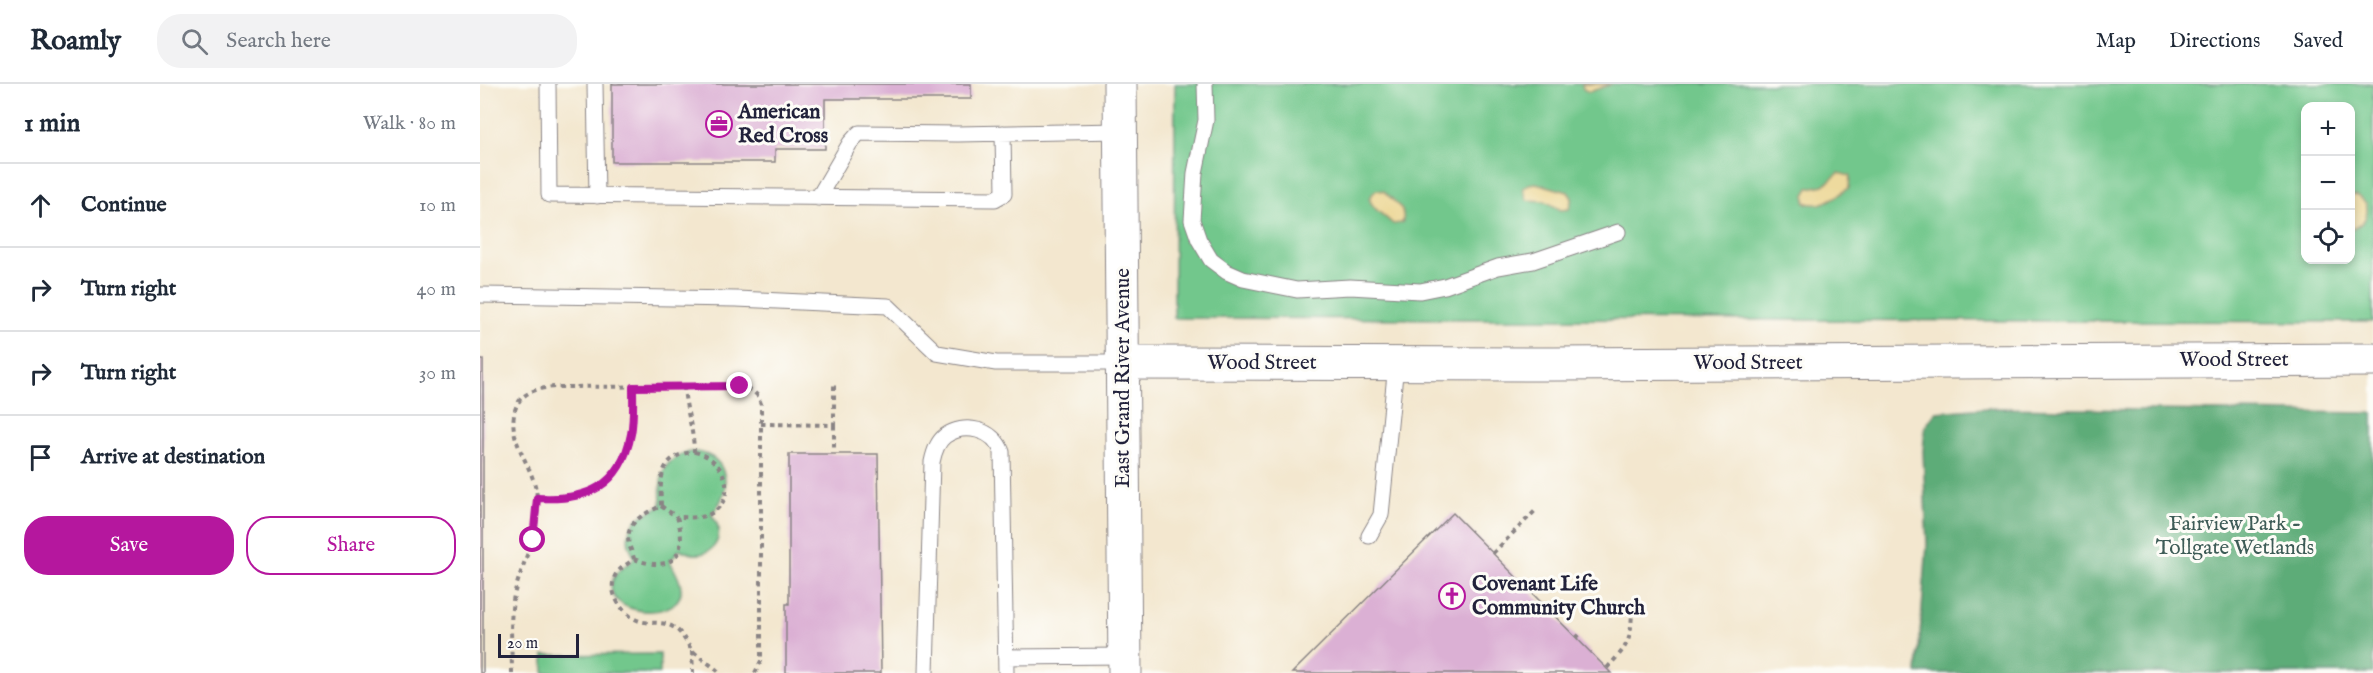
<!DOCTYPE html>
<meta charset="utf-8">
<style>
:root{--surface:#fff;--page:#f2f2f3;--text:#1f2937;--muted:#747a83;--line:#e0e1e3;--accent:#b5179e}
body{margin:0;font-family:"IM FELL English",serif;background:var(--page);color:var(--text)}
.controls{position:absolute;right:18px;top:18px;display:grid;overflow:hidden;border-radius:12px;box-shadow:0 3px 9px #0003}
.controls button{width:54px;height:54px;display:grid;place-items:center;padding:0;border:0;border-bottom:2px solid var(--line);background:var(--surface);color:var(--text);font:30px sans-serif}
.scale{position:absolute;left:18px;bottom:15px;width:81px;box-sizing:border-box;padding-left:6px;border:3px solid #22223b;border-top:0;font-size:16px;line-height:21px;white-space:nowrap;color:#22223b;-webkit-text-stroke:4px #fdfcf7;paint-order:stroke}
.stop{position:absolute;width:18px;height:18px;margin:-14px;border:4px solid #b5179e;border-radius:50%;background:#fff}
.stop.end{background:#b5179e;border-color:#fff;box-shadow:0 2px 6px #0008}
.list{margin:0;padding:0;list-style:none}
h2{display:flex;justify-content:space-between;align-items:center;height:78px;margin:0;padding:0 24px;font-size:26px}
h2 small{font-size:20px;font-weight:400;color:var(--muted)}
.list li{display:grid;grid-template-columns:39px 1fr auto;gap:18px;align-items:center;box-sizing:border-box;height:84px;padding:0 24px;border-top:2px solid var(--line)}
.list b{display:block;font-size:22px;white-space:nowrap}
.list em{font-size:20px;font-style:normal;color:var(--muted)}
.actions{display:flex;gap:12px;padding:18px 24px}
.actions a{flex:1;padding:14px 0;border:2px solid var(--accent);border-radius:24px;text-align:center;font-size:21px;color:var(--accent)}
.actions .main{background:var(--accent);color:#fff}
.icon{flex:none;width:33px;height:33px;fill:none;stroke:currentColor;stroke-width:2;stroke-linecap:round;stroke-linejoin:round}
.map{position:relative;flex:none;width:1893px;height:589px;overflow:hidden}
header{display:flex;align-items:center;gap:36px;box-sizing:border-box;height:84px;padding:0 30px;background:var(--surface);border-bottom:2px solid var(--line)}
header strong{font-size:28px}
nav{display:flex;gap:33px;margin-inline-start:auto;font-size:21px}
.search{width:420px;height:54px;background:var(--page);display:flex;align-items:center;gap:15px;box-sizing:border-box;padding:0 21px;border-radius:24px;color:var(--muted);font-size:22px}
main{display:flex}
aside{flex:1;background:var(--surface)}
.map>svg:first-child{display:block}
.green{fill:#72c78c;stroke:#4a7464;stroke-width:1.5;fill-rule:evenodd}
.forest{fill:#5dac78;stroke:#40675a;stroke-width:1.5}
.sand{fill:#eeda9e;stroke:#887e6c;stroke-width:1.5}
.building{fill:#dbb0d4}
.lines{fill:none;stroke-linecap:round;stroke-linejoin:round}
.lane-casing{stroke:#8a8485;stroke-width:17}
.secondary-casing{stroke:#8a8485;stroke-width:35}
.primary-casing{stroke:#8a8485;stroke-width:35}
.path{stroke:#8a8485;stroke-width:4;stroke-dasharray:4.5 4.5;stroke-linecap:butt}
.lane{stroke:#fff;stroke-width:15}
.secondary{stroke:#fff;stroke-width:33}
.primary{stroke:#fff;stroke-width:33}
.route{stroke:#b5179e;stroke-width:8}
.labels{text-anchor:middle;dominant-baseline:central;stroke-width:6;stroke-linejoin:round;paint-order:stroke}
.poi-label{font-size:21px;font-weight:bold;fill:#22223b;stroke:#fdfcf7;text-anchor:start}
.street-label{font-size:21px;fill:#22223b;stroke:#fdfcf7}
.park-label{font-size:21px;fill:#3e5c57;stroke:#fdfcf7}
</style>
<header>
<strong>Roamly</strong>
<div class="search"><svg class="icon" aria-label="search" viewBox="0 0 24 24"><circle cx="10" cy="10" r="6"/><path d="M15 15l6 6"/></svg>Search here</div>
<nav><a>Map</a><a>Directions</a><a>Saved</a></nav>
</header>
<main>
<aside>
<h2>1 min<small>Walk · 80 m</small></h2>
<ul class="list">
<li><svg class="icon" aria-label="ahead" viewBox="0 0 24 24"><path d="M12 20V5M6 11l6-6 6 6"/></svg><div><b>Continue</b></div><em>10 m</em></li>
<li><svg class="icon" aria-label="right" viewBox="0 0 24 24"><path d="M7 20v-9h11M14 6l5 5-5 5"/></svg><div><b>Turn right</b></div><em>40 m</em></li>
<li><svg class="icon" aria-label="right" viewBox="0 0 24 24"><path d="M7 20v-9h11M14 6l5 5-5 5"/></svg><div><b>Turn right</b></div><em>30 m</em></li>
<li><svg class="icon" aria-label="arrive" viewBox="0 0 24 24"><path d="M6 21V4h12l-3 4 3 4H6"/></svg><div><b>Arrive at destination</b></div></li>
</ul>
<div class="actions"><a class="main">Save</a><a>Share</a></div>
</aside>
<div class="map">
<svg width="1893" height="589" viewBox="0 0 1893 589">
<rect width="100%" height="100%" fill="#fdfcf7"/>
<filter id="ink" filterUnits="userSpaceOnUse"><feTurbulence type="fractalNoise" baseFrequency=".0167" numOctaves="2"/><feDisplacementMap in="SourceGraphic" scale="12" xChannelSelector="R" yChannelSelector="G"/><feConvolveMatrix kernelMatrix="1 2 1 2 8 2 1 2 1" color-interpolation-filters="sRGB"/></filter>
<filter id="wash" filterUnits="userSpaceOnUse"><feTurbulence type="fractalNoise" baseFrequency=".008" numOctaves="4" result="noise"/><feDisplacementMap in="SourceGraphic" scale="24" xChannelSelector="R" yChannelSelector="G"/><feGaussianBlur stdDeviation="1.35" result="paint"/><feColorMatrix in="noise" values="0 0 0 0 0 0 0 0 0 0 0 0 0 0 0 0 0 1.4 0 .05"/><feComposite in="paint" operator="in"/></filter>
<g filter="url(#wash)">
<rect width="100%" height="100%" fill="#f3e7cf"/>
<path class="green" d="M695,0H1893V238L694,234ZM1826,22H1870V176H1826Z
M210,368C247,366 256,406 231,430C251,454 228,482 200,465L190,477C194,486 202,497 201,508C196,541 111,529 136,490C141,483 148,481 154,475C153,470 151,466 149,461C144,438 164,430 181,422C180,395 178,377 210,368Z
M180,570V589H64V571Z"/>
<path class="forest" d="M1507,324L1893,329V589H1437L1447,461L1443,367L1445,343L1456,328Z"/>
<path class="sand" d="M1102,0H1132L1109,8L1103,5Z
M1359,89L1370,92L1369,104C1357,112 1340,126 1325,118V111L1329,104L1344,101Z
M1056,99L1088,108L1092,114L1089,125L1081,126L1065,117L1047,116L1043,105L1049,100Z
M896,106L904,107C912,117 928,124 922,139L913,140C905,132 892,125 889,114Z
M1876,111L1886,119C1890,133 1883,140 1871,146V112Z"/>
<g id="blocks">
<path class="building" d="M132,0H491V15H345V65H295V78H132Z
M0,276H3V589H0Z
M309,370H398L401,589H306V520H309Z
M973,429L1131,589H812Z"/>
</g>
</g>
<g filter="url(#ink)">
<use href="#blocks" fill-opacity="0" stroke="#8a8485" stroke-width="1.5"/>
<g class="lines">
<defs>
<path id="lane" d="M68,0L69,111L515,115L524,110L523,49
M115,0L117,112
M725,0L726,36L715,89L712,136L719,156L731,176L747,188L763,195L817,206L870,203L940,207L965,202L1018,183L1053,177L1138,148
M338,114L370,59L379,49L478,50L640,47
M0,211L256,215L408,222L457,269L516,279H644
M889,452L901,431L916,280
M526,573L645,572
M446,589L452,378C454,368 457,358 465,352C484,338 514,345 522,368L526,589"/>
<path id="secondary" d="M644,279L1073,280L1893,276"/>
<path id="primary" d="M640,0L645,589"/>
</defs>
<use href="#lane" class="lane-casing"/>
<use href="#secondary" class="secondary-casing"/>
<use href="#primary" class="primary-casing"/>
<path class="path" d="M204,302C205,325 214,345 214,368C179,371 180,395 181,422C164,430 144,438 149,461C151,466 153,470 154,475C148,480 141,483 136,490C126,506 141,529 157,536C168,541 182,536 193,543C202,548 205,557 211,565C219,574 231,580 240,589
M281,340L354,341V299
M354,341V367
M57,414C107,417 141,403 151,350C154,335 153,318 153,303
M181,422L197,433
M1013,469L1056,426
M154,475C193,490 209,470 197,433C208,433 220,435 230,430C260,414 245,373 214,368
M1096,554L1100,550
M212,567L213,589
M1127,584C1149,560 1151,558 1152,525
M32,589C32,564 29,536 34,511C42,478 60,449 57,413C55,384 29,360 34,331C37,309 56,304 75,303L260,302L272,306L278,312L281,320V577L275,589"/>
<use href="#lane" class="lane"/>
<use href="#secondary" class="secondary"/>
<use href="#primary" class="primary"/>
</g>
</g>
<g class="lines" filter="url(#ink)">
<path class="route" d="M53,456L57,414C106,417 141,403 151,350C154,335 153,318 153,303L260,302"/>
</g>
<defs>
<symbol id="office-ring" viewBox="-11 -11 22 22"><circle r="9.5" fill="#fdfcf7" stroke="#b5179e" stroke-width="1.5"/><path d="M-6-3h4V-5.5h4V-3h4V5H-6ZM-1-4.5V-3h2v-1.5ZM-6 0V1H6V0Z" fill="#b5179e"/></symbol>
<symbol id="church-ring" viewBox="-11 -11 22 22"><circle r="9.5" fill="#fdfcf7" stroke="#b5179e" stroke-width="1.5"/><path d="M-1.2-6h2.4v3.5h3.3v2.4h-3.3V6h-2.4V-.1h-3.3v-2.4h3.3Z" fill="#b5179e"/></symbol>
</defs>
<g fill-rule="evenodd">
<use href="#office-ring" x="224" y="25" width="30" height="30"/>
<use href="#church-ring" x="957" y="497" width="30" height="30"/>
</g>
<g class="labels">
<g class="poi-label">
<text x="258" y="28">American<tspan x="258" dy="24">Red Cross</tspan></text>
<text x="992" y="500">Covenant Life<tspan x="992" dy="24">Community Church</tspan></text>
</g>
<g class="street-label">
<text x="1754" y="276">Wood Street</text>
<text x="782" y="279">Wood Street</text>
<text x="1268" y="279">Wood Street</text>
<text transform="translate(643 294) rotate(-90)">East Grand River Avenue</text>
</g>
<g class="park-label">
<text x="1755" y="440">Fairview Park -<tspan x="1755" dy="24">Tollgate Wetlands</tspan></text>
</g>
</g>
</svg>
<div class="controls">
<button>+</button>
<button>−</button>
<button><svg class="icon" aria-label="locate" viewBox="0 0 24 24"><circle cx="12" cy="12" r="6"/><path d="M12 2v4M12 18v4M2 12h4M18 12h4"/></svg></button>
</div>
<div class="scale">20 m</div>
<div class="stop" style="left:53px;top:456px"></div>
<div class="stop end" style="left:260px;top:302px"></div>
</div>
</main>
